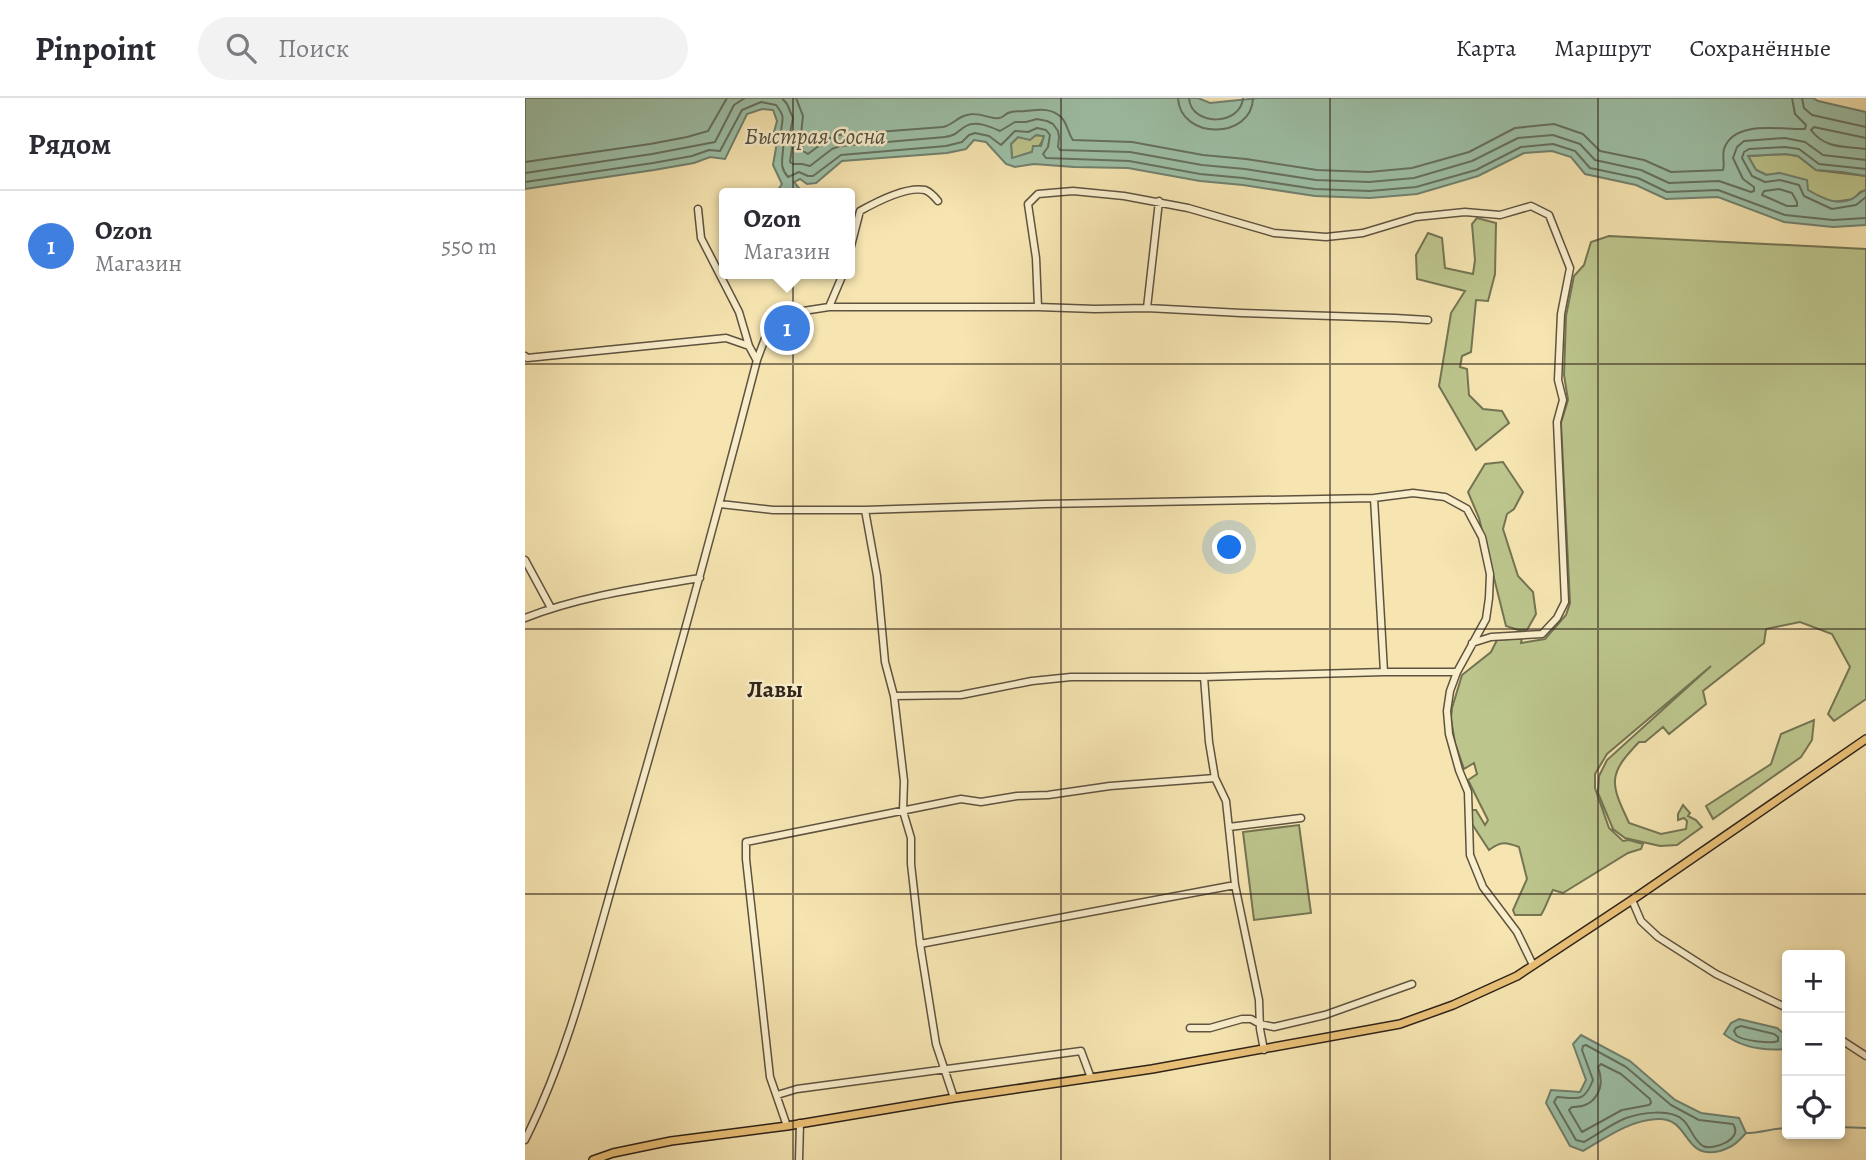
<!DOCTYPE html>
<html lang="ru">
<meta charset="utf-8">
<style>
:root{--surface:#fff;--page:#f2f2f3;--text:#2b2b33;--muted:#7c7c81;--line:#e1e1e2;--accent:#b45309}
body{margin:0;font-family:Alegreya,serif;background:var(--page);color:var(--text)}
.controls{position:absolute;right:21px;bottom:21px;display:grid;overflow:hidden;border-radius:7px;box-shadow:0 4px 10px #0003}
.controls button{width:63px;height:63px;display:grid;place-items:center;padding:0;border:0;border-bottom:2px solid var(--line);background:var(--surface);color:var(--text);font:35px sans-serif}
.you{position:absolute;left:705px;top:450px;width:24px;height:24px;margin:-18px;border:5px solid #fff;border-radius:50%;background:#1a73e8;box-shadow:0 0 0 10px #1a73e833}
.badge{display:grid;place-items:center;width:46px;height:46px;border-radius:50%;background:var(--accent);color:#fff;font-size:23px;font-weight:700}
.pin{position:absolute;translate:-50% -50%;border:4px solid #fff;box-shadow:0 2px 7px #0006}
.popup{position:absolute;left:194px;top:90px;width:136px;height:91px;box-sizing:border-box;display:grid;place-content:center;border-radius:7px;background:var(--surface);filter:drop-shadow(0 2px 5px #0005);font-size:23px;white-space:nowrap;color:var(--muted)}
.popup b{font-size:26px;color:var(--text)}
.popup::after{content:'';position:absolute;left:50%;top:100%;margin-left:-14px;border:14px solid transparent;border-top-color:var(--surface)}
.list{margin:0;padding:0;list-style:none}
h2{display:flex;justify-content:space-between;align-items:center;height:91px;margin:0;padding:0 28px;font-size:30px}
h2 small{font-size:23px;font-weight:400;color:var(--muted)}
.list li{display:grid;grid-template-columns:46px 1fr auto;gap:21px;align-items:center;box-sizing:border-box;height:112px;padding:0 28px;border-top:2px solid var(--line)}
.list b{display:block;font-size:26px;white-space:nowrap}
.list p{margin:0;font-size:23px;white-space:nowrap;color:var(--muted)}
.list em{font-size:23px;font-style:normal;color:var(--muted)}
.icon{flex:none;width:38px;height:38px;fill:none;stroke:currentColor;stroke-width:2;stroke-linecap:round;stroke-linejoin:round}
.map{position:relative;flex:none;width:1341px;height:1062px;overflow:hidden}
header{display:flex;align-items:center;gap:42px;box-sizing:border-box;height:98px;padding:0 35px;background:var(--surface);border-bottom:2px solid var(--line)}
header strong{font-size:33px}
nav{display:flex;gap:38px;margin-inline-start:auto;font-size:24px}
.search{width:490px;height:63px;background:var(--page);display:flex;align-items:center;gap:18px;box-sizing:border-box;padding:0 24px;border-radius:38px;color:var(--muted);font-size:26px}
main{display:flex}
aside{flex:1;background:var(--surface)}
.map>svg:first-child{display:block}
.green{fill:#bcc58c;stroke:#747453;stroke-width:2}
.water{fill:#9dc0a7;stroke:#70816f;stroke-width:2;fill-rule:evenodd}
.lines{fill:none;stroke-linecap:round;stroke-linejoin:round}
.shore{stroke:#657160;stroke-width:2}
.stream{stroke:#70816f;stroke-width:2}
.minor-casing{stroke:#5f5340;stroke-width:9}
.major-casing{stroke:#2d221a;stroke-width:10}
.minor{stroke:#f9eecc;stroke-width:6}
.major{stroke:#ebc278;stroke-width:7}
.grid{fill:none;stroke:#2d221a;stroke-width:2;stroke-opacity:0.55}
.labels{text-anchor:middle;dominant-baseline:central;stroke-width:5;stroke-linejoin:round;paint-order:stroke}
.water-label{font-size:23px;font-style:italic;fill:#4f5144;stroke:#f9eecc}
.quarter-label{font-size:24px;font-weight:bold;fill:#2d221a;stroke:#f9eecc}
</style>
<header>
<strong>Pinpoint</strong>
<div class="search"><svg class="icon" aria-label="search" viewBox="0 0 24 24"><circle cx="10" cy="10" r="6"/><path d="M15 15l6 6"/></svg>Поиск</div>
<nav><a>Карта</a><a>Маршрут</a><a>Сохранённые</a></nav>
</header>
<main>
<aside>
<h2>Рядом<small></small></h2>
<ul class="list">
<li><span class="badge" style="background:#3f7fe0">1</span><div><b>Ozon</b><p>Магазин</p></div><em>550 m</em></li>
</ul>
</aside>
<div class="map">
<svg width="1341" height="1062" viewBox="0 0 1341 1062">
<rect width="100%" height="100%" fill="#f6e5b1"/>
<filter id="stains"><feTurbulence type="fractalNoise" baseFrequency=".00286" numOctaves="4"/><feColorMatrix values="0 0 0 0 .2 0 0 0 0 .09 0 0 0 0 .02 0 0 0 .5 -.17"/></filter>
<radialGradient id="worn" r=".72"><stop offset=".6" stop-color="#630" stop-opacity="0"/><stop offset="1" stop-color="#630" stop-opacity=".3"/></radialGradient>
<path class="green" d="M511,37L519,38C514,56 502,54 487,61L486,46L493,39L505,41Z
M1260,56L1273,58L1291,72L1341,78V92L1335,94L1329,101L1308,104L1291,97L1255,75L1242,77L1231,72L1223,58Z
M952,120L971,125L970,176L963,203L951,202L946,254L937,258L935,269L942,271L944,297L958,311L977,313L984,325L951,352L914,288L926,215L940,193L892,181L891,157L903,135L917,140L920,170L948,176L950,162L947,126Z
M1084,138L1341,151V601L1309,623L1303,616L1325,569L1307,536L1275,524L1241,531L1239,545L1178,593L1181,606L1144,636L1138,629L1120,644H1114C1105,654 1091,667 1090,682C1089,696 1099,713 1104,725L1136,736L1161,731L1162,723L1159,720L1153,722V716L1158,707L1165,715L1163,718L1171,722L1177,729L1152,747L1135,748L1100,740L1088,731L1073,695L1074,678L1082,662L1186,568L1082,656L1070,676V690L1084,730L1098,743L1104,742L1118,746L1116,751L1103,755L1038,795L1028,792C1023,801 1021,809 1016,817H990L988,812L1002,781L994,749C981,744 976,743 964,752L947,726V712H951L960,727L963,722L943,682L952,676L949,665L939,671L930,645L926,621L927,610L937,577L966,554L972,542L997,540L996,545L1020,541L1041,517L1045,505L1036,325L1043,302L1039,277L1041,218L1049,178L1059,167L1066,144Z
M978,364L998,394L989,411L982,416L978,431L993,478L1008,494L1011,516L1002,532H993L981,528L954,420L943,394L960,366Z
M1289,622L1287,642L1276,659L1188,721L1181,708L1246,666L1256,636Z
M774,727L786,815L729,822L718,734Z"/>
<path class="water" d="M0,0H673L685,5L734,0H1288L1293,3L1341,14V78L1317,74L1291,72L1273,58L1260,56L1223,58L1231,72L1241,77L1255,75L1282,82L1283,92C1297,100 1311,108 1327,101C1333,98 1334,94 1341,92V127L1308,129L1259,124L1193,99L1141,101L1111,87L1060,76L1046,59L1027,53L999,55L953,78L892,96L845,100L790,98L718,87L675,83L603,70L549,69L509,66L490,69L481,66L461,44L449,42L441,51L422,55L317,63L291,85L282,86L275,81L269,84L278,95H251L257,86L248,67L251,50L249,34L252,23L248,12L237,11L222,16L200,61L185,59L169,65L129,72L0,91ZM511,37L519,38L516,48H508L507,54L487,60L486,46L493,39L505,42Z
M1214,921L1252,930L1262,938V951C1239,953 1217,950 1199,936L1206,925Z
M1056,937L1105,963L1150,1002L1176,1015L1214,1020L1221,1035C1213,1044 1208,1049 1195,1053C1157,1062 1166,1020 1133,1021C1105,1022 1082,1039 1058,1053L1045,1048L1021,1005L1026,992L1055,994L1061,982L1048,946Z"/>
<g class="lines">
<path class="shore" d="M257,0L262,6L268,20L265,35L267,50L265,64L268,66H277L285,68L307,51L315,48L420,39C435,36 429,35 441,28C451,22 466,29 475,33L490,24H501L512,21L522,23L528,26L533,33L534,39L533,49L535,52L605,54L677,67L720,71L791,82L844,84L889,80L947,63L993,40L1028,37L1055,46L1070,62L1116,72L1144,85L1194,83L1226,94L1229,93V89L1218,81L1208,60L1212,49L1219,43L1260,40L1280,44L1298,57L1341,62
M271,0L278,18L276,36L278,53L283,56L303,41L313,37L418,29C428,27 432,19 442,17C454,13 466,22 474,20C478,20 480,16 483,15C489,12 494,14 500,13C513,12 525,9 536,19C543,26 543,36 548,42L607,44L678,57L721,61L792,72L844,74L887,70L944,54L990,30L1029,26L1058,36L1075,53L1119,62L1146,74L1198,72C1200,66 1197,58 1199,51C1209,21 1257,32 1280,31L1281,27L1270,16L1267,0
M653,0C655,42 727,42 728,0
M664,0C666,29 716,28 718,0
M1277,0L1279,10L1287,17L1341,29
M1341,40L1289,29L1286,32C1300,51 1319,48 1341,51
M0,64L125,46L162,39L183,33L202,0
M1341,71L1294,66L1274,51L1260,49L1224,51L1219,54L1217,60L1227,78L1240,84L1255,82L1274,87L1279,98L1307,111L1331,107L1341,99
M0,75L127,56L190,44L209,7L220,0
M0,84L128,65L167,58L184,52L195,53L217,12L236,4L251,7C261,20 257,20 256,34C256,40 259,46 258,52C257,64 255,70 263,79L274,74L283,78H288L316,57L421,48L437,44L444,37L450,35L464,38L476,47L490,33L503,34L512,30L521,32L525,37L523,49L518,56L521,60L604,63L675,76L718,80L790,91L845,93L891,89L951,72L996,49L1028,46L1050,53L1065,70L1113,80L1142,94L1193,92L1260,117L1308,122L1341,120
M1254,91L1267,95L1272,104V108H1262L1237,97L1239,93Z
M1216,928L1249,936L1253,939V943C1246,946 1220,943 1212,938C1211,937 1210,935 1209,933L1211,930Z
M1061,947L1101,969L1146,1007L1159,1014L1174,1022L1208,1026C1219,1041 1188,1053 1178,1048C1168,1042 1166,1029 1158,1022C1145,1010 1116,1015 1101,1020C1086,1026 1072,1037 1059,1044L1051,1042L1029,1004L1032,999C1053,1000 1059,1005 1068,982L1057,952L1058,948Z
M1076,966L1096,976L1125,1001L1126,1005L1124,1007L1097,1012L1057,1034L1044,1012L1047,1009C1070,1010 1081,990 1073,969Z"/>
<path class="stream" d="M1315,1029L1341,1030
M1221,1035C1236,1035 1248,1030 1262,1030"/>
<defs>
<path id="minor" d="M173,111L176,140L214,214L224,248L231,261
M325,152L335,113C351,104 381,88 400,92C405,94 409,98 413,103
M304,209L318,176
M513,209L511,160L503,106L513,96L548,93L599,98L663,110L749,135L801,139L838,135L891,119L940,114L975,117L1006,108L1024,117L1045,170L1036,216L1033,282L1038,302L1032,324L1040,504L1032,520L1017,536L966,539L947,545
M622,210L634,103
M0,258L2,260L201,240L224,248
M849,400L859,574
M195,406L248,412H340L520,406L849,400L888,395L920,399L942,411L957,439L965,476L964,500L961,521L932,574L925,593L922,613L924,636L934,672L943,694L945,757L958,789L992,834L1008,867
M340,412L352,478L360,564L369,598L379,683L378,713L386,740V766L395,846L411,946L429,1000
M0,462L26,510
M0,520C56,498 116,490 175,480
M679,579L684,644L690,680L701,703L710,787L734,902L735,931L739,952
M369,598L436,597L507,583L546,579H679L859,574H932
M704,729L776,720
M1107,802L1116,823L1133,839L1191,876L1262,910
M395,846L710,787
M665,930H685L717,921H726L735,926L749,929L800,917L887,886
M1315,941L1341,958
M252,997L272,991L556,953L566,980
M262,1028L245,979L221,761V744L436,701L456,704L492,698L523,697L585,688L690,680
M0,1042C45,952 68,853 96,757C144,593 189,428 232,262L242,235L259,216L304,209H513L570,211L622,210L716,215L870,220L903,222
M274,1062L275,1025"/>
<path id="major" d="M68,1062L88,1055L146,1043L262,1028L429,1000L627,971L875,926L928,907L992,878L1107,802L1341,641"/>
</defs>
<use href="#minor" class="minor-casing"/>
<use href="#major" class="major-casing"/>
<use href="#minor" class="minor"/>
<use href="#major" class="major"/>
</g>
<path class="grid" d="M268,0V1062M536,0V1062M805,0V1062M1073,0V1062M0,266H1341M0,531H1341M0,796H1341"/>
<g class="labels">
<g class="water-label">
<text x="290" y="38">Быстрая Сосна</text>
</g>
<g class="quarter-label">
<text x="250" y="591">Лавы</text>
</g>
</g>
<rect width="100%" height="100%" filter="url(#stains)"/>
<rect width="100%" height="100%" fill="url(#worn)"/>
</svg>
<div class="controls">
<button>+</button>
<button>−</button>
<button><svg class="icon" aria-label="locate" viewBox="0 0 24 24"><circle cx="12" cy="12" r="6"/><path d="M12 2v4M12 18v4M2 12h4M18 12h4"/></svg></button>
</div>
<div class="you"></div>
<div class="pin badge" style="left:262px;top:230px;background:#3f7fe0">1</div>
<div class="popup"><b>Ozon</b>Магазин</div>
</div>
</main>
